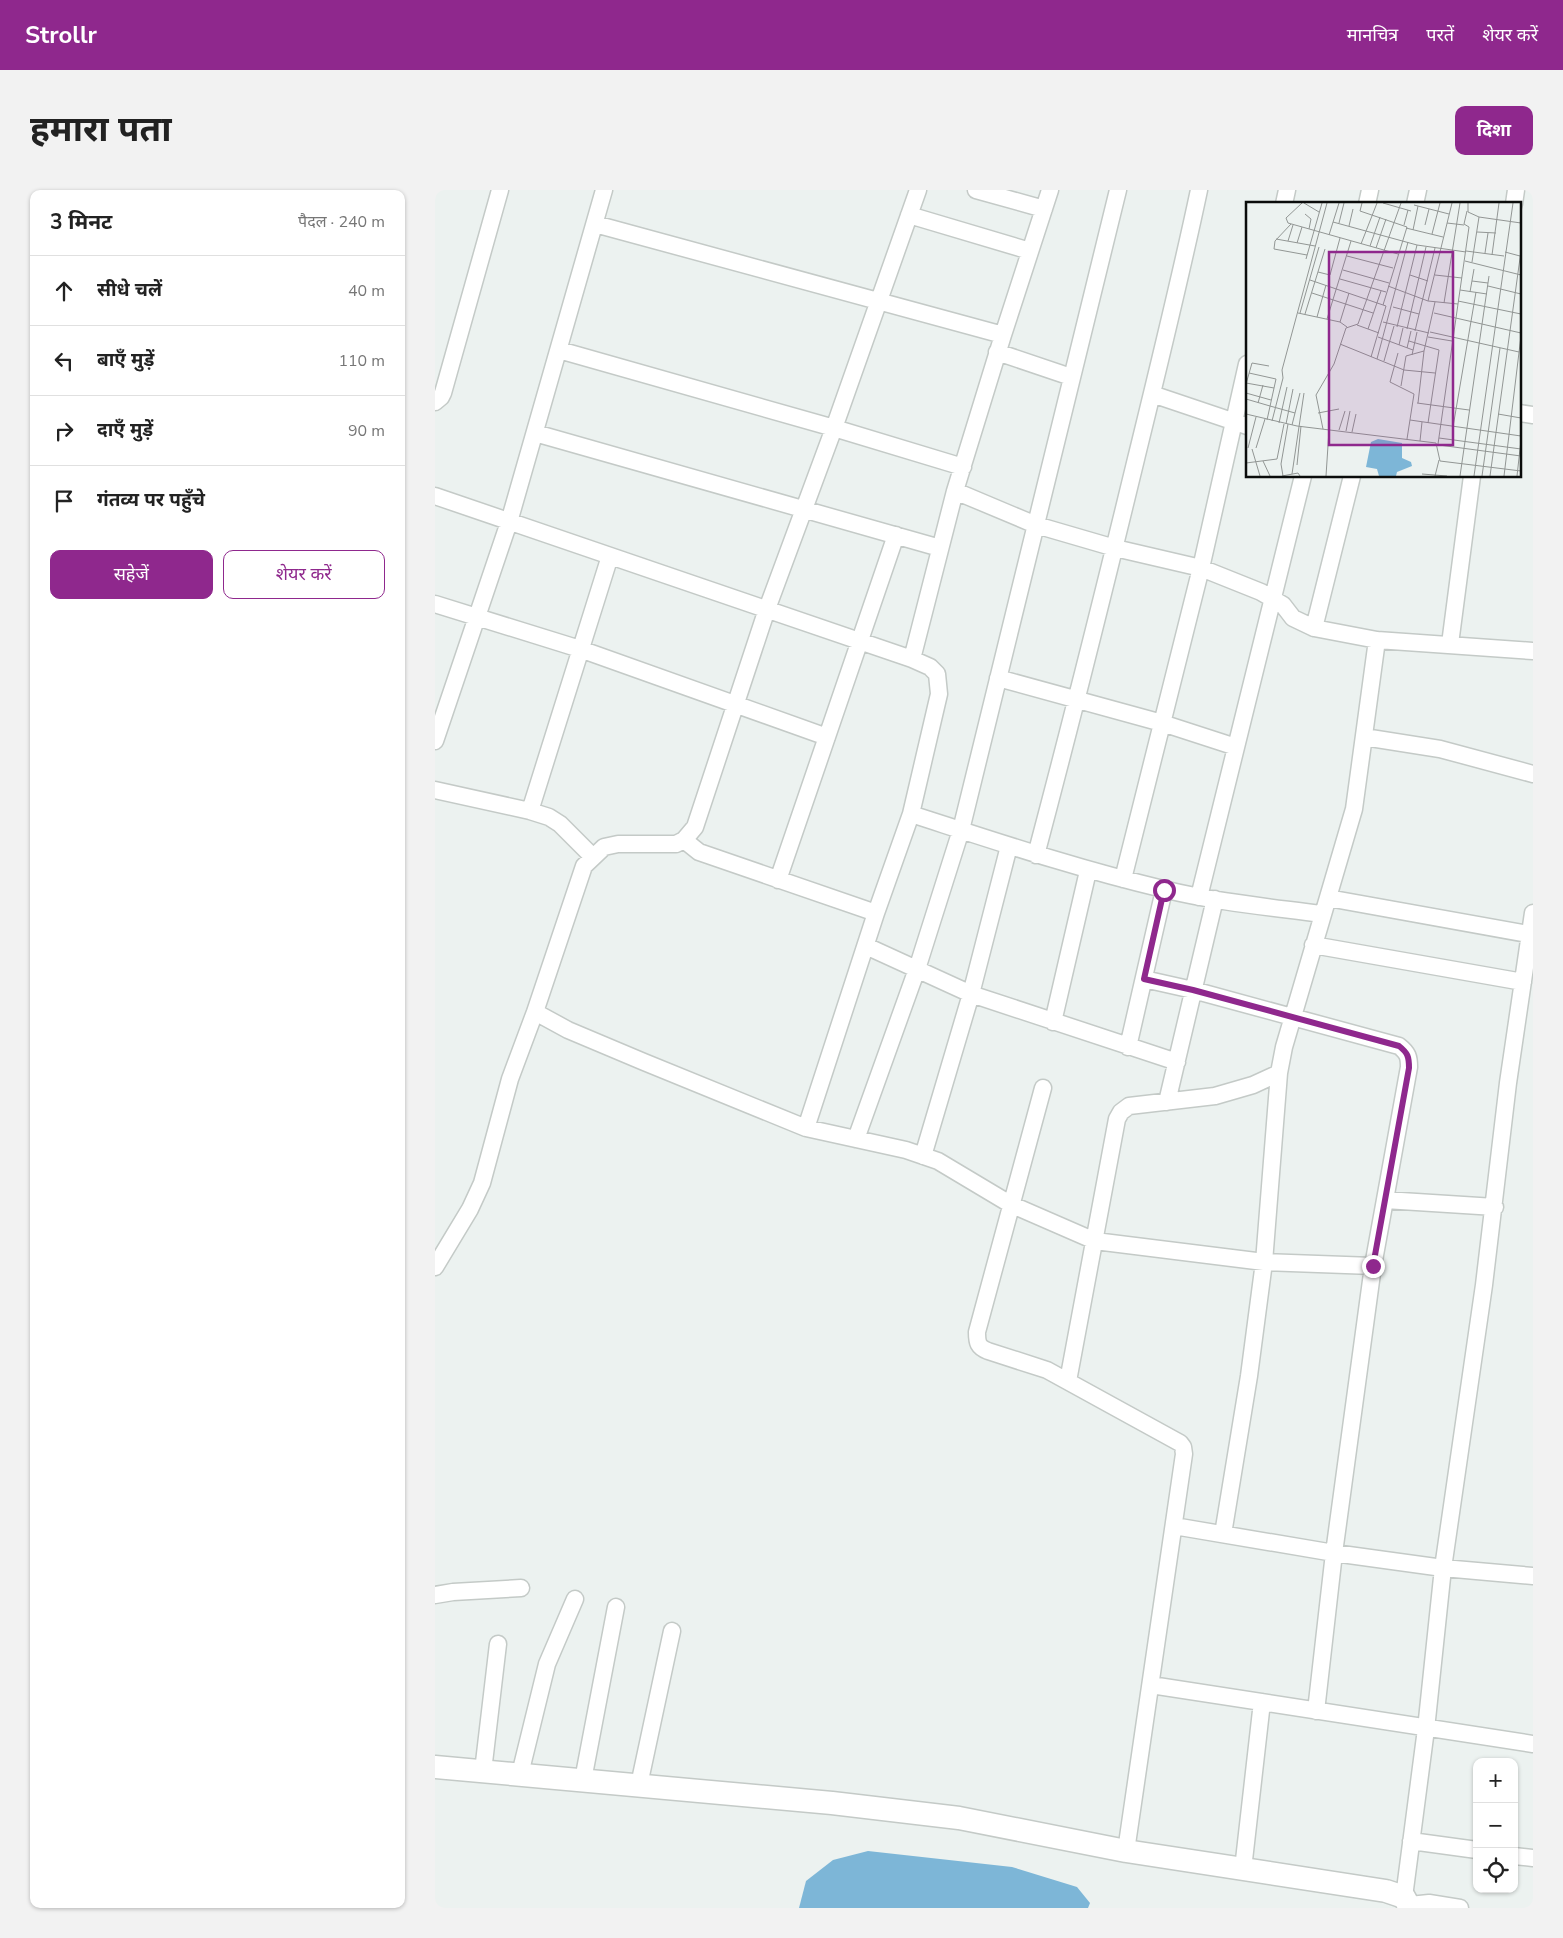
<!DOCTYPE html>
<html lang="hi">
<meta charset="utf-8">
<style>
:root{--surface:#fff;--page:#f2f2f2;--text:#222;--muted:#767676;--line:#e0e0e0;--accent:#8f288d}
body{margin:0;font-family:"Nunito Sans","Noto Sans Devanagari",sans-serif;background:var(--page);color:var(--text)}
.controls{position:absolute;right:15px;bottom:15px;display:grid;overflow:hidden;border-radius:10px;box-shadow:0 1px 4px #0004}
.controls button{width:45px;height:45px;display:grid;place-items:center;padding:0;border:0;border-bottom:1px solid var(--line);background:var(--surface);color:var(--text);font:25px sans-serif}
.stop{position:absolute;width:15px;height:15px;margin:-11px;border:4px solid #8f288d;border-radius:50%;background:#fff}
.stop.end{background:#8f288d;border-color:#fff;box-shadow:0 1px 5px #0008}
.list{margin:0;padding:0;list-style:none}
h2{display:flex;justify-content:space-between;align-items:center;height:65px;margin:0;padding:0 20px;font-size:21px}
h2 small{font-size:16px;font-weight:400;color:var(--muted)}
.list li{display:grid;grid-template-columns:32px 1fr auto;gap:15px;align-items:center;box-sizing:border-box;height:70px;padding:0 20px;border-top:1px solid var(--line)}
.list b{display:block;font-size:19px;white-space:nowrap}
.list em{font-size:16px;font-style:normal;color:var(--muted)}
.actions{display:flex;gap:10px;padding:15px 20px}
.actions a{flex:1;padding:11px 0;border:1px solid var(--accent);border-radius:10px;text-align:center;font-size:18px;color:var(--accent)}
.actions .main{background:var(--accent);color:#fff}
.icon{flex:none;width:28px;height:28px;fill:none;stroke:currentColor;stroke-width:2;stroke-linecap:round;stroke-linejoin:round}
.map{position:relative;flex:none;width:1098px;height:1718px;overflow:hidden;border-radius:10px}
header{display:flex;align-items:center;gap:30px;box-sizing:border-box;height:70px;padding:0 25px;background:var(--accent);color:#fff}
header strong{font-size:24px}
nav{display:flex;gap:28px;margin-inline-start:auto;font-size:18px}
.intro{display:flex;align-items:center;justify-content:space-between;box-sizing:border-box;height:120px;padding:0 30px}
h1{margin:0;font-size:35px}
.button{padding:12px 22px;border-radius:10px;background:var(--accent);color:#fff;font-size:18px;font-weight:700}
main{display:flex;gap:30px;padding:0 30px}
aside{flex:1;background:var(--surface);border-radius:10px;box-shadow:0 1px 4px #0004}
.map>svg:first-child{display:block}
.water{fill:#7db6d7}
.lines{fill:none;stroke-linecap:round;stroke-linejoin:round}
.street-casing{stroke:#c4cac7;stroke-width:19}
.secondary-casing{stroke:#c4cac7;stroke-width:25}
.street{stroke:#fff;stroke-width:16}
.secondary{stroke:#fff;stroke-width:22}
.route{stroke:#8f288d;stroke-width:6}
.inset-road{fill:none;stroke:#929694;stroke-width:1}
.view{fill:#8f288d;fill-opacity:0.15;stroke:#8f288d;stroke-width:2.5}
.inset-edge{fill:none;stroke:#0a0c0b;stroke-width:2.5}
</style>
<header>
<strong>Strollr</strong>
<nav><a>मानचित्र</a><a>परतें</a><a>शेयर करें</a></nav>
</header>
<div class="intro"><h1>हमारा पता</h1><a class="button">दिशा</a></div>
<main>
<aside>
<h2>3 मिनट<small>पैदल · 240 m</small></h2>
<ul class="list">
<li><svg class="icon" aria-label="ahead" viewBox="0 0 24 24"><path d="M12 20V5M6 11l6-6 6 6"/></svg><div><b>सीधे चलें</b></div><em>40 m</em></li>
<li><svg class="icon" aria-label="left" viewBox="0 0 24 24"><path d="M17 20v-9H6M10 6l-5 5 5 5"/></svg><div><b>बाएँ मुड़ें</b></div><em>110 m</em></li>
<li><svg class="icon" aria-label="right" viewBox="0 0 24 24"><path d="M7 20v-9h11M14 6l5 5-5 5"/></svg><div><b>दाएँ मुड़ें</b></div><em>90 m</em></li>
<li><svg class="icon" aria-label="arrive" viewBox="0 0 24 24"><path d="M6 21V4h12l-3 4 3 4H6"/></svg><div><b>गंतव्य पर पहुँचे</b></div></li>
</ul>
<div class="actions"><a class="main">सहेजें</a><a>शेयर करें</a></div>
</aside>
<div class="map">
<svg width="1098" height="1718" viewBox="0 0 1098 1718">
<rect width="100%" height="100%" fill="#ecf2f0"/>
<path class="water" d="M433,1661L577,1677L642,1697L655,1713L653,1718H364L371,1691L398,1670Z"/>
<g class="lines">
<defs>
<path id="street" d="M541,0L609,19
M849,14L852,0
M932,14L935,0
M980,14L983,0
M1079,14L1081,0
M474,25L595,61
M160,34L568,145
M124,160L399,238L528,277
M562,162L636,187
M717,204L812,236
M0,212L6,207L8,203L65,0
M1084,223L1098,225
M100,243L505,358
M520,301L601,335L680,358L766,378L826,402L848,415L858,428L879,438L942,450L1098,461
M0,306L477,469L495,477L502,484L504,504L476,624L441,723L371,938
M0,414L145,459L392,547
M879,438L917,286
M1015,454L1037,286
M477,469L520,301L568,145L615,0
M563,488L727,533L801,557
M929,547L1005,559L1098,584
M0,551L74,332L169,0
M0,600L95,621L114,627L125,634L157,666
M95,621L175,366
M476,624C560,651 643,679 728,699C780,712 834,717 886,724
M249,650L264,662L441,723
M601,665C636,533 669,401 701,269C723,179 745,90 764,0
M688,689L766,378L812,174
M343,690L461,345
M764,707L868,286
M893,708L1098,745
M878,755L1088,792
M431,756L536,804L742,872
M709,789L758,800L964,856C973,863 974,867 974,877L938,1076L899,1363L881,1521
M100,822L133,840L209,872L371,938L471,960L503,971L575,1014L660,1051L829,1072L938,1076
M618,832L653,681
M693,857L729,700
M608,898L542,1142C542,1153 543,1157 553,1161L612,1180L745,1253L748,1257L749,1264L691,1661
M732,912L780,709
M421,949L482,779L526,640L683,0
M488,966L536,804L574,656
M950,1010L1060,1017
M0,1077L35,1019L47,993L75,889L100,822L149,676L169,657L183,654H241L249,650L260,637L332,419L399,238L483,0
M633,1191L682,929L686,922L694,916L780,906L818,895L844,883
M739,1336L899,1363L1008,1378L1098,1386
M788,1344L814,1186L829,1072L844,883L849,857L919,619L942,450
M0,1405L18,1402L86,1398
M716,1495L1098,1554
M48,1581L63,1454
M85,1584L112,1474L140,1409
M148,1590L181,1417
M204,1595L237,1441
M976,1651L1042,1660
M1079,1666L1098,1668
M808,1679L827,1512
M969,1707L991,1539L1008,1378L1049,1095L1073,893L1098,723
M975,1715L994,1713L1025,1718"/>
<path id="secondary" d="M0,1577L397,1613L524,1628L691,1661L951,1701L969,1707L975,1718"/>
</defs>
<use href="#street" class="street-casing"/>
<use href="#secondary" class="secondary-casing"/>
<use href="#street" class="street"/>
<use href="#secondary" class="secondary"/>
</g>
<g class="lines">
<path class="route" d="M729,700L709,789L758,800L964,856C973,863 974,867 974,878L938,1076"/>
</g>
<g transform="translate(811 12)">
<rect width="275" height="275" fill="#ecf2f0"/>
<path d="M132,237L156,241V256L165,260L166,264L151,270L150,274H133L131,267L120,265L125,240Z" fill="#7db6d7"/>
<path class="inset-road" d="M56,1L40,16L42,21L152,52M58,1L73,10M116,1L114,9L161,25L137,103M137,1L165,9M222,1V10L233,15L275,21M168,3L203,12M59,12L65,17L63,27M87,20L171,43L220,50M93,21L98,1M201,21L218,23M45,22L29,39L28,47L61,53M158,23L162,8M179,23L183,7M103,24L107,7M160,26L197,35M167,28L172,4M231,30L250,31M186,32L194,1M83,33L93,1M30,37L69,44M42,39L47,23M51,41L56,25M115,42L131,1M124,44L134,15M130,46L140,17M220,49L258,54M259,50L274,54M239,51L242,31M246,53L253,1M101,54L147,66M60,57L76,1M219,59L275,73M226,60L233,15M97,68L143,81M72,70L84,73L94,36M164,73L182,79M189,73L216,76M94,77L140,90M64,78L140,104L125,155M226,79L242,81M142,84L182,99L212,102M242,84L275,92M214,88L241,92M224,90L228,67M66,91L127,111M182,99L206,1M212,99L275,112M198,101L214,1M147,105L173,112M52,111L94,120L101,125M54,111L73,45M188,111L275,131M59,112L79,47M71,115L80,83M81,117L105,39M94,120L103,91M137,120L183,131M111,123L133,131M151,125L171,43M122,127L135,89M161,127L180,45M169,129L189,46M184,130L273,150M132,135L167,148M182,135L206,139M163,139L193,148L182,221M94,142L158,168L189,171M153,143L157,126M161,146L165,129M152,151L144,180L168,192L161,237M166,153L171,130M131,157L162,40M138,159L148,124M3,171L30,177L21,218M0,181L28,186M0,182L6,161L23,164M155,184L160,154L178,149M0,191L25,198M0,197L24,204M12,201L17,183M171,201L223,208M172,201L178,149L189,100M24,204L49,211M72,211L93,207M0,212L51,224L190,241L194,259L275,269M252,212L275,216M164,218L275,234M26,219L37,176L36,168L81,1M33,221L41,185M40,222L47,187M46,223L54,191M207,225L230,90M77,227L70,193L88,162L100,126L112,122L155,1M93,228L99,209M100,229L104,209M106,230L110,212M193,236L275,247M174,239L176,220M192,242L223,25L218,22L221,9M193,243L275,254M2,246L10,215M10,246L19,217M6,247L14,274M17,259L24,274M0,261L31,257L38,222M51,263L55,224M46,272L58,191M176,272L201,274M36,274L52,271L54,274M37,274L35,262L42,222M80,274L83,228M189,274L193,258M214,274L243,74M228,274L267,1M236,274L254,146M244,274L275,49M258,274L275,134M271,274L275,238"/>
<path class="view" d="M83,50H207V243H83Z"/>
<rect width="275" height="275" class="inset-edge"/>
</g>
</svg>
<div class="controls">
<button>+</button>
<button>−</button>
<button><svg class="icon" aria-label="locate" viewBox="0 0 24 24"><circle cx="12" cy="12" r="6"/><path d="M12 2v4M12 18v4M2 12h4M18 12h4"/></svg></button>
</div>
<div class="stop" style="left:729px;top:700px"></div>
<div class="stop end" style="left:938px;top:1076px"></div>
</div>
</main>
